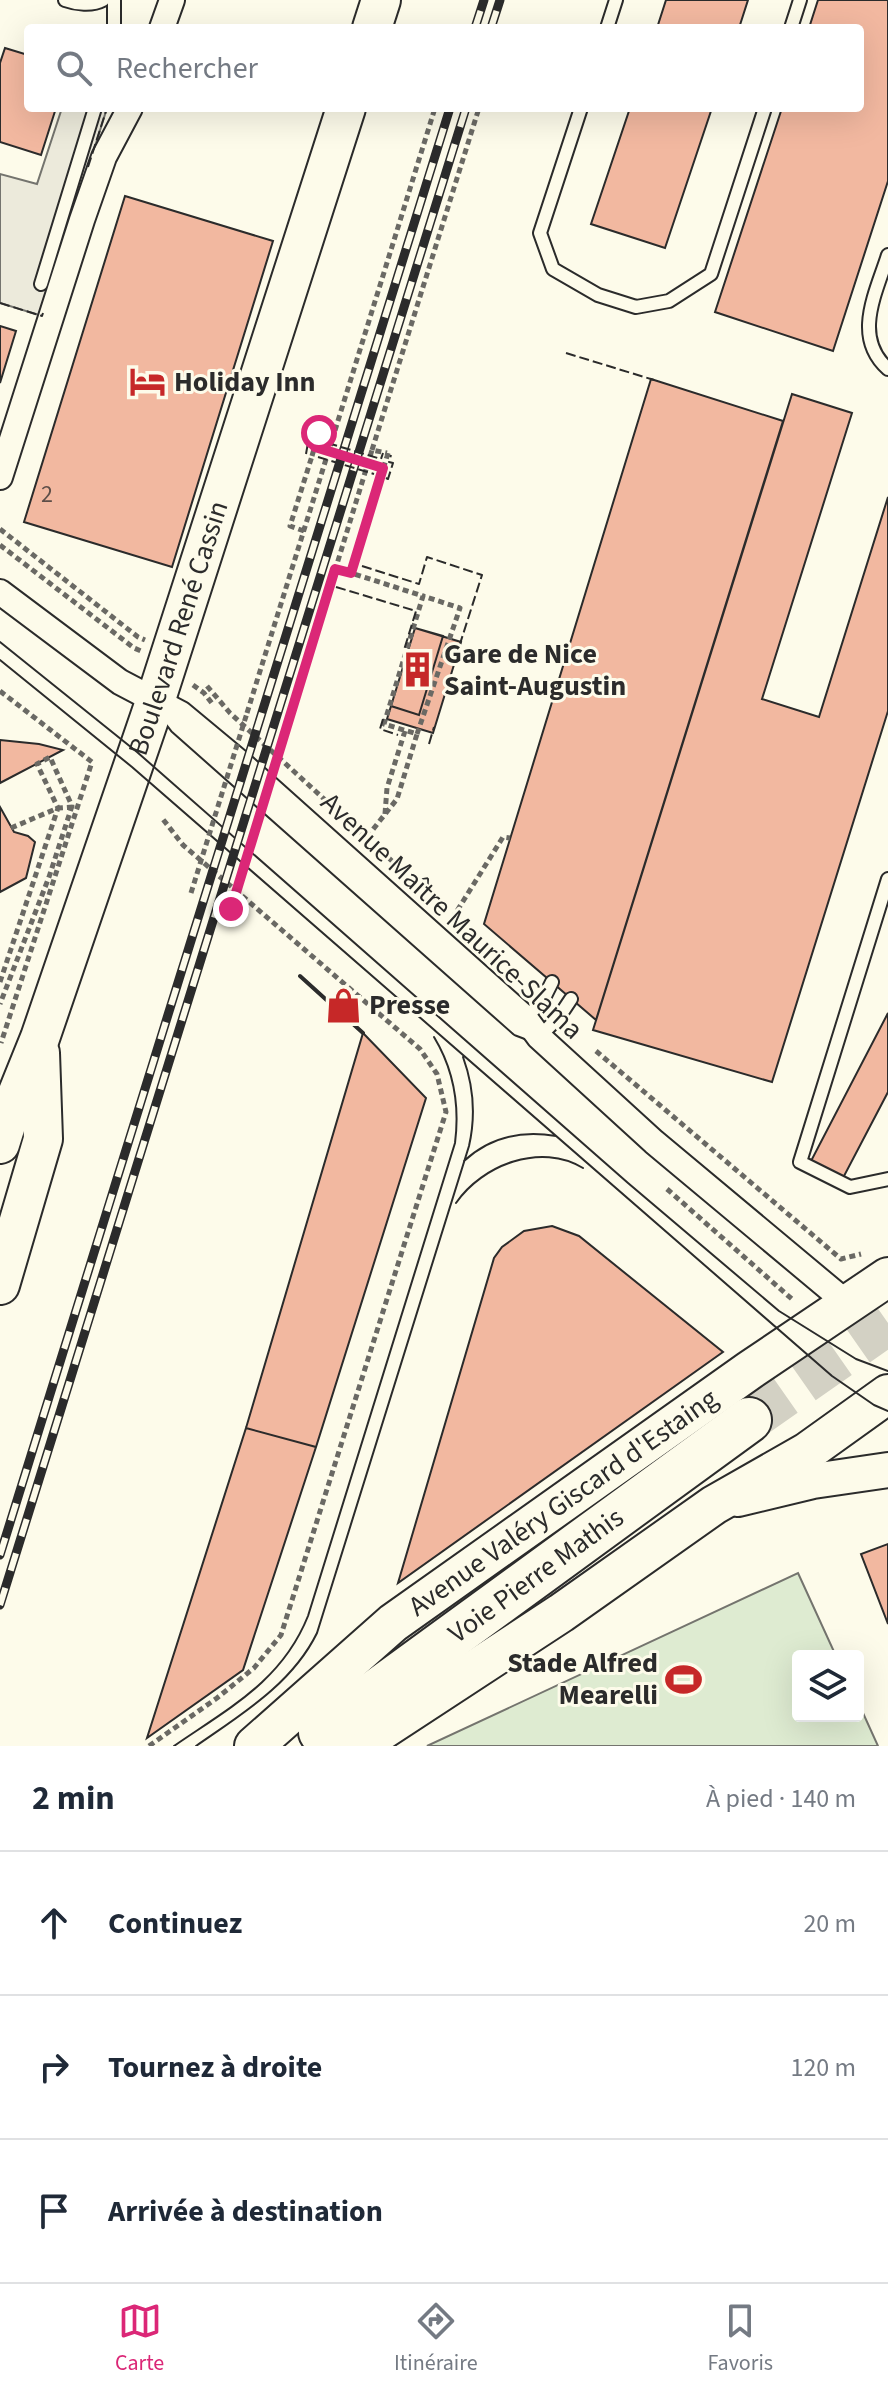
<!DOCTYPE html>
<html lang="fr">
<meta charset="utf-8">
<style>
:root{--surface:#fff;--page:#f2f2f3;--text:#1f2937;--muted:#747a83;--line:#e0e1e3;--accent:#db2777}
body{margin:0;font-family:"Source Sans 3",sans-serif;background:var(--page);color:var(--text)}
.controls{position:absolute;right:24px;bottom:24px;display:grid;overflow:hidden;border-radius:8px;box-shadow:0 8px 32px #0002}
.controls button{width:72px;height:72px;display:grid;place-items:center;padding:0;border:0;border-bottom:2px solid var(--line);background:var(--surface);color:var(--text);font:40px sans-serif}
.stop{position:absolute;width:24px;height:24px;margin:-18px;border:6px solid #db2777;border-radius:50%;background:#fff}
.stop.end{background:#db2777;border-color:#fff;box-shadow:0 2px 8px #0008}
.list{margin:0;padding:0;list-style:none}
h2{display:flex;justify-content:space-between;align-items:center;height:104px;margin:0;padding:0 32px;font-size:34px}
h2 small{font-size:26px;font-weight:400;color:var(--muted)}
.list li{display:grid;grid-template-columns:52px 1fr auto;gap:24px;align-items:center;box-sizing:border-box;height:144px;padding:0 32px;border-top:2px solid var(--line)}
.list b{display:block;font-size:30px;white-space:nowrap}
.list em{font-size:26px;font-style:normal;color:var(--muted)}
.icon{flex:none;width:44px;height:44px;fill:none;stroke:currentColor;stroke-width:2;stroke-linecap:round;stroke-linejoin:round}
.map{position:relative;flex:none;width:888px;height:1746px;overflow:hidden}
.search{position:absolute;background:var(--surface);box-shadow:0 8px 32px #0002;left:24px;right:24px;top:24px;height:88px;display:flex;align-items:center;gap:20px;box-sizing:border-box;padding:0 28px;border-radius:8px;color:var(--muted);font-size:30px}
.sheet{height:536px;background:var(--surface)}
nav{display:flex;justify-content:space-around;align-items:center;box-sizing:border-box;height:112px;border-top:2px solid var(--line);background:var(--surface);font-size:22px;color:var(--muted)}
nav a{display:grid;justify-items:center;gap:4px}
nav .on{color:var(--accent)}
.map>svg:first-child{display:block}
.green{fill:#deebd1;stroke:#74746e;stroke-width:2}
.parking{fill:#eceadb;stroke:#74746e;stroke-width:2}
.building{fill:#f2b8a0;stroke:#2b2b2b;stroke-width:2}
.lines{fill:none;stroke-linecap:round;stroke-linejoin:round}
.highway-tunnel{stroke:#d3d1c4;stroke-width:44;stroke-dasharray:44 22;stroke-linecap:butt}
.lane-casing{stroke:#2b2b2b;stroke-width:16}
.street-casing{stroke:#2b2b2b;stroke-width:28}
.secondary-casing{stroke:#2b2b2b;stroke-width:38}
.primary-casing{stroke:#2b2b2b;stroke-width:42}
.highway-casing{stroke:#2b2b2b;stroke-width:48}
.path{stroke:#6a6964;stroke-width:5;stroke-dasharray:6 4;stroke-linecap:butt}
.lane{stroke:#fdfbea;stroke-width:12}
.street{stroke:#fdfbea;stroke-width:24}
.secondary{stroke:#fdfbea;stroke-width:34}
.primary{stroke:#fdfbea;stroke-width:38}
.highway{stroke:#fdfbea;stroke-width:44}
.tram{stroke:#2b2b2b;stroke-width:2}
.rail-casing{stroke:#2b2b2b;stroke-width:9}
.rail{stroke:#fdfbea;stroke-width:6;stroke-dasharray:18;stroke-linecap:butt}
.path-bridge{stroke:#6a6964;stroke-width:5;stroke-dasharray:6 4;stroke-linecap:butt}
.fence{stroke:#2b2b2b;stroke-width:2;stroke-dasharray:10 4;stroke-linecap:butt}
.wall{stroke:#2b2b2b;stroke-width:4}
.route{stroke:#db2777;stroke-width:10}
.labels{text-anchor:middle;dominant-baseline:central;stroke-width:6;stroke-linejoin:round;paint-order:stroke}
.number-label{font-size:24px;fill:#5d4e48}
.poi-label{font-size:28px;font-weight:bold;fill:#2b2b2b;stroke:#fdfbea;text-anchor:start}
.street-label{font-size:28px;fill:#2b2b2b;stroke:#fdfbea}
</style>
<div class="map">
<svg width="888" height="1746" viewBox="0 0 888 1746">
<rect width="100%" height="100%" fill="#fdfbea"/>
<path class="green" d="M798,1573L836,1656H798V1716H858V1702L878,1746H427Z"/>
<path class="parking" d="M62,108H107L42,316L0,303V174L37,184Z"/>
<path class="building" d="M666,0H748L739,28H657Z
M818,0H888V181L833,351L715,312L782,108H860V28H809Z
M5,48L28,55V108H56L41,155L0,142V63Z
M630,108H712L665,248L591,224Z
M125,196L273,241L172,567L24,522Z
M0,326L16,331L0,383Z
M651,379L783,421L596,1020L484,924Z
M792,394L852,413L762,699L819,717L888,497V711L772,1082L593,1030Z
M415,628L461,642L433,733L387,719Z
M415,628L443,636L419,715L391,706Z
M0,740L39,744L63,750L0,783Z
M0,807L14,832L28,836L35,842L26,878L0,892Z
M888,1013V1092L843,1178L811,1161Z
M363,1033L426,1098L316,1447L246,1428Z
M552,1226L579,1236L723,1352L398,1583L494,1258L502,1247L524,1231Z
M246,1428L316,1447L243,1670L147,1738Z
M888,1544V1624L861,1554Z"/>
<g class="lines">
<path class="highway-tunnel" d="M749,1420L888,1323"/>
<defs>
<path id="lane" d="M65,0C76,4 92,6 103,0
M114,0V28
M607,28L616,0
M791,28L800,0
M581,108L540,233L553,269L598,295L636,307L669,301L711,274L765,108
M888,255C876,293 852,337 888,369
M41,284L95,108
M167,714L177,727L518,1029L539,1037L559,1017L571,999
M888,879L800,1162L850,1187L888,1179
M525,1018L542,1002L552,982"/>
<path id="street" d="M162,28L172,0
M0,477L82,220L104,157L130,108
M0,592L120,682L181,714L240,763L525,1018L539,1037L654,1142L848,1304"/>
<path id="secondary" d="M738,1499L813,1481L888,1470"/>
<g id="primary">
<path d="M372,28L381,0"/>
<path id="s1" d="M0,1144L10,1112L40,1038L156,699L346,108"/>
<path d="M0,1285L43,1139L40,1053"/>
<path id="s2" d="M254,1746L393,1623L750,1370L888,1277"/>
<path d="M358,1746L561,1613L714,1505L807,1452L888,1394"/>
</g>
<g id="highway">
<path id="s3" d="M321,1732L749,1420"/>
</g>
</defs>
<use href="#lane" class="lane-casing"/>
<use href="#street" class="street-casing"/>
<use href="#secondary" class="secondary-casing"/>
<use href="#primary" class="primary-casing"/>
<use href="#highway" class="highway-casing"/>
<path class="path" d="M332,440L435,108
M372,450L479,108
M0,529L138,637L145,640
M304,531L290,526L312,456
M0,545L134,648L141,651
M335,569L351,573
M193,685L204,693L214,706
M207,686L230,713L404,872
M0,691L92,762L1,1043
M247,713L332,440L318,436L320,428
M417,734L460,608L423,596
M282,743L372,450L387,453
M385,814L387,788L405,731
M11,828L58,808L73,807
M367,837L397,799L417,734L384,724L423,596L351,573L389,450
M452,919L503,837L510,838
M0,982L58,808L37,764L50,757L72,806L49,877L0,1004
M596,1051L841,1259L861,1254
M667,1189L793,1300
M149,1746L217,1698L254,1668L281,1635L446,1112L437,1074L420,1049L183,845L162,818"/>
<use href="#lane" class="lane"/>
<use href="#street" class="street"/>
<use href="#secondary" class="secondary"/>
<use href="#primary" class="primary"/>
<use href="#highway" class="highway"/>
<path class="tram" d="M0,642L137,752L628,1183L779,1311L856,1359L888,1371
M0,660L132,767L832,1376L874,1405L888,1411
M464,1161C490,1137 521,1130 556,1136
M456,1203C482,1165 541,1142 583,1168
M174,1746C229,1708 282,1681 308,1616L455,1143C460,1104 454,1070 434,1037
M196,1746C242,1714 292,1684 317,1633L469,1146C476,1115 474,1087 463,1057"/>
<defs>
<path id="rail" d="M475,28L484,0
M491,28L500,0
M0,1555L450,108
M0,1605L466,108"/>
</defs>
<use href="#rail" class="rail-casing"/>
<use href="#rail" class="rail"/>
<path class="path-bridge" d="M315,447L383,468
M312,456L320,428
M191,893L247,713
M231,909L282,743"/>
<path class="fence" d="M88,167L107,108
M0,303L42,316L43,313
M566,353L654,380
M323,434L321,441L381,459L383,453
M306,454L309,437L313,438L315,432
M318,457L374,474
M386,478L388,479L393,463L389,462L391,455
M362,566L419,584L427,557L482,575L459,647
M336,587L416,611L404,650
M383,719L380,729L398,735
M429,744L434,727"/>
<path class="wall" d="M300,976L363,1033"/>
</g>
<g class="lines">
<path class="route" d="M231,909L335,569L351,573L383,468L315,447L319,433"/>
</g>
<defs>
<symbol id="hotel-bare" viewBox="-9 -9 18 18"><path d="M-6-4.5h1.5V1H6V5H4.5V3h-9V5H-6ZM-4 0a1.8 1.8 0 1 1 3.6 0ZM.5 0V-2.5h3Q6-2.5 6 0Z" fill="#c62828" stroke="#fdfbea" stroke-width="2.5" paint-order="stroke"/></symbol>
<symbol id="building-bare" viewBox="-9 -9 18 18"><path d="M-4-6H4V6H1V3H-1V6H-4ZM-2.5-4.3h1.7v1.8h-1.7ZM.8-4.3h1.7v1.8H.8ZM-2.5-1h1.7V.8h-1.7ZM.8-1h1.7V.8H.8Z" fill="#c62828" stroke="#fdfbea" stroke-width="2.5" paint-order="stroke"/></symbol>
<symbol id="shop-bare" viewBox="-9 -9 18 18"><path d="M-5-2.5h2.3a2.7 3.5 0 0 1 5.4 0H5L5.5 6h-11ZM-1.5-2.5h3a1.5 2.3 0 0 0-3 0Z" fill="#c62828" stroke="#fdfbea" stroke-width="2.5" paint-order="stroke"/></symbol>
<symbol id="stadium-bare" viewBox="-9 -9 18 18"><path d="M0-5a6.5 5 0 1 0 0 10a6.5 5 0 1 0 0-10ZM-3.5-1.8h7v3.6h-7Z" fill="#c62828" stroke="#fdfbea" stroke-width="2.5" paint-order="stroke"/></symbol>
</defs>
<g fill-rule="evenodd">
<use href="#hotel-bare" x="122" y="356" width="51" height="51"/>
<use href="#building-bare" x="392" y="644" width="51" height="51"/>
<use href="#shop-bare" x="318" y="980" width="51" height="51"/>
<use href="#stadium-bare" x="658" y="1654" width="51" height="51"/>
</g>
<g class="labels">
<g class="number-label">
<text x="47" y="494">2</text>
</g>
<g class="poi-label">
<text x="174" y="382">Holiday Inn</text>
<text x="444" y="654">Gare de Nice<tspan x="444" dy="32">Saint-Augustin</tspan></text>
<text x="369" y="1005">Presse</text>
<text x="658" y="1663" text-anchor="end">Stade Alfred<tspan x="658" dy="32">Mearelli</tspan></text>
</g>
<g class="street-label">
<text stroke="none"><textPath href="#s1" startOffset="546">Boulevard René Cassin</textPath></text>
<text transform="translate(452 916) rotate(43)">Avenue Maître Maurice-Slama</text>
<text stroke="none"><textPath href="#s2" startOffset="394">Avenue Valéry Giscard d'Estaing</textPath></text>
<text stroke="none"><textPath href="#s3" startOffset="266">Voie Pierre Mathis</textPath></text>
</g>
</g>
</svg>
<div class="controls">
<button><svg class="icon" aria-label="layers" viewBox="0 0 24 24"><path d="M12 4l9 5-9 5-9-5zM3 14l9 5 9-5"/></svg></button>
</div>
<div class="stop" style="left:319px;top:433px"></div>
<div class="stop end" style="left:231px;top:909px"></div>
<div class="search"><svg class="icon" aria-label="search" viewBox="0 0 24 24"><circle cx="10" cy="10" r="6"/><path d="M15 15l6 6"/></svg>Rechercher</div>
</div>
<section class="sheet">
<h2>2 min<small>À pied · 140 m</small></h2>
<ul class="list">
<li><svg class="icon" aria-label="ahead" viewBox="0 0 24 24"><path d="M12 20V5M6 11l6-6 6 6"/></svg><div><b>Continuez</b></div><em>20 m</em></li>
<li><svg class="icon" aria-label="right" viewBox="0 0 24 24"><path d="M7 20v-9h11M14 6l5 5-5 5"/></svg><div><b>Tournez à droite</b></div><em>120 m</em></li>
<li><svg class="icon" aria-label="arrive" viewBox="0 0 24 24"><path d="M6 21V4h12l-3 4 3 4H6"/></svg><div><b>Arrivée à destination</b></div></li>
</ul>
</section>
<nav>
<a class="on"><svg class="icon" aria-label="map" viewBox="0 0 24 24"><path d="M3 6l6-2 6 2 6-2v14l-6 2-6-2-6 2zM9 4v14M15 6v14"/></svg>Carte</a>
<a><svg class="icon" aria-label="directions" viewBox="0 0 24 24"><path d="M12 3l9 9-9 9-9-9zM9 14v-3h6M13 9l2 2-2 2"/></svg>Itinéraire</a>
<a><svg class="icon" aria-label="saved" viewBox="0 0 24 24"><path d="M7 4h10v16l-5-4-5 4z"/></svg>Favoris</a>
</nav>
